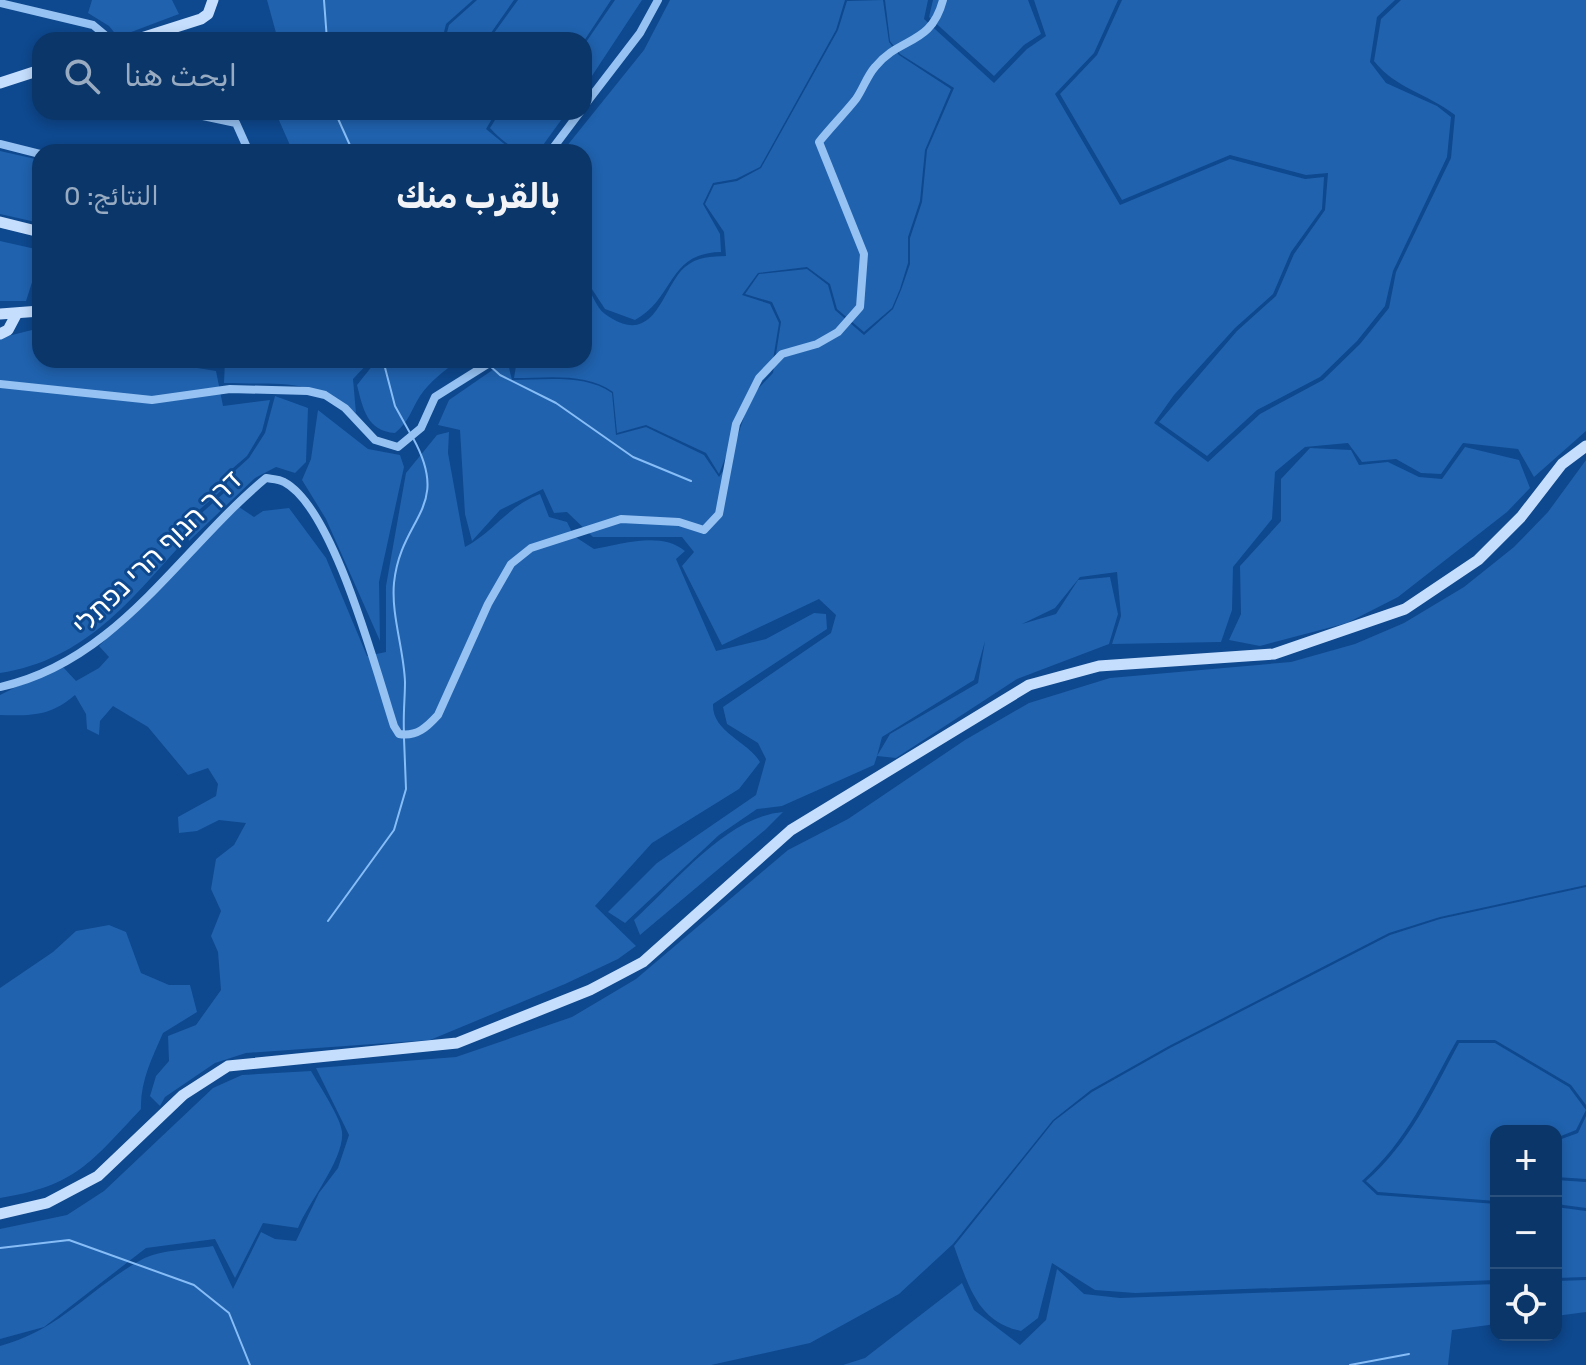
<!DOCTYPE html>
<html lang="ar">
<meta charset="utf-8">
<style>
:root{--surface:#0a366a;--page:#184172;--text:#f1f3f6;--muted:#99abc1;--line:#2a507e}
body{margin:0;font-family:Rubik,"Noto Sans Arabic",Heebo,sans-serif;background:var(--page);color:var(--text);direction:rtl}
.controls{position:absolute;right:24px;bottom:24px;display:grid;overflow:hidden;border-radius:16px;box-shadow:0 4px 12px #0003}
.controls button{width:72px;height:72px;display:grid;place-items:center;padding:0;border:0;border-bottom:2px solid var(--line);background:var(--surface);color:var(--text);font:40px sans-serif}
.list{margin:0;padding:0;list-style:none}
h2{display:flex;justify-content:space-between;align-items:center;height:104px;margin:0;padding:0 32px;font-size:34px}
h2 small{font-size:26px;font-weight:400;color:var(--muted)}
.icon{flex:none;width:44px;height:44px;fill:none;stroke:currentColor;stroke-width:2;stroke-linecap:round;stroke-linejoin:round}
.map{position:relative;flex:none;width:1586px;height:1365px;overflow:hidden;direction:ltr}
.search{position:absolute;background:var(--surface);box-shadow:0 4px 12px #0003;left:32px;top:32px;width:560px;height:88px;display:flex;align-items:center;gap:20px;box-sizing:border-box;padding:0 28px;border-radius:24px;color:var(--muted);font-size:30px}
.panel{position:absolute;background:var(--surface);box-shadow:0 4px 12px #0003;left:32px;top:144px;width:560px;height:224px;border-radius:24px;direction:rtl}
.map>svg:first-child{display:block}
.green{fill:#2062ae;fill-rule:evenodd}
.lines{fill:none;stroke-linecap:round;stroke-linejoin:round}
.stream{stroke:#87bdf7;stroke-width:2}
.street{stroke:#96c2f3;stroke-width:8}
.secondary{stroke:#c5defd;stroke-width:11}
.labels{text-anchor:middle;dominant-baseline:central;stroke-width:6;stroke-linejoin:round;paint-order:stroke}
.street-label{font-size:28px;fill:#fff;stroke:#0e488e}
</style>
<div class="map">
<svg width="1586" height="1365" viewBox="0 0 1586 1365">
<rect width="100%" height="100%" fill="#0e488e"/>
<path class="green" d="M92,0H172L179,14L118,37L109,26L88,13Z
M267,0H473L446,24L442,40H278Z
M477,0H514L486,40H445L449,25Z
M518,0H611L584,41L489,40Z
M615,0H642L584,88V45Z
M670,0H845L836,30L760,167L736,179L713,183L703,204L720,234L721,252C667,253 676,297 635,320L605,309L584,277V152H562L644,50Z
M883,0L889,42L899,55L951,89L925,150L920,201L908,237V263L900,289L892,308L864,332L837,309L830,284L807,267L758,273L742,295L770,304L779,323L771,372L750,395L719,474L706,453L646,425L617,433L613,392C586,372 547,378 514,378L517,360H584V284C593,292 595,307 605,314C656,351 662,286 685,267C698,256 711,257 726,256L724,232L705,204L714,185L737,181L761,168L838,30L847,1Z
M885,0H928L924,19L994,83L1027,49L1046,36L1034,0H1118L1094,53L1055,94L1120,205L1230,159L1305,179L1324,177L1322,209L1291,252L1273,294L1235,328L1174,395L1154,423L1208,462L1260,414L1323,380L1360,344L1389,308L1396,272L1451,158L1455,115C1428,94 1395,88 1374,61L1381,19L1401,0H1586V431L1534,477L1518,449L1463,443L1441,474L1421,473L1396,459L1362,462L1348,443L1305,447L1275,472L1272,519L1233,567L1232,610L1221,642L1112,644L1121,616L1117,572L1080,577L1055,608L1022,624L1056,614L1078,580L1110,577L1118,614L1109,644L1017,679L896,758L877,756L874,765L782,806L757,809L719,835L625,923L608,912L657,863L756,795L766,759L758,743L727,724L723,707L831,633L836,615L819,599L722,645L682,566L694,552L682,537H593L567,512L554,513L543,489L500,510L472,541L465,514L460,430L438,425L449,400L507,360L512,380C545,380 585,374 612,393L616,435L646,427L704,455L719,477L729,462L751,396L773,373L781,322L772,302L745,294L759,274L807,269L828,285L835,310L864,335L893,309L901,290L910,264V238L922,202L927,150L954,88L900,54L890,41ZM985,641L978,683L890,734L877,756L882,737L974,680Z
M933,0H1028L1041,34L1024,45L994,76L929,17Z
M1122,0H1395L1377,17L1370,62L1386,83L1437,106L1451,117L1447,157L1393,271L1385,306L1357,341L1320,377L1257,410L1207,456L1159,422L1237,331L1276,296L1294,254L1325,210L1328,173L1306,175L1230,155L1122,200L1060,94L1097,55Z
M283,112H496L486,129L514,152H293L278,118Z
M500,112H567L538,152C515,152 505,144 490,128Z
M0,151L40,160V223L0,214Z
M0,241L40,250V272L35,273L26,301H0Z
M40,328V360H147L216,371L223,406L270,400L262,431L247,456L225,475L222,490L192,516L183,532L185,540C130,601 85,660 0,673V338Z
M225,360H371L353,379L356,413C311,377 278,385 224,383Z
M377,360H459C444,371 431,380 420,396C411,410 409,422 395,433C367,431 363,409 357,385Z
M275,396L308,408L306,462L295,473L276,467L255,478L189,541L187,533L195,519L225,492L228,477L249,458L265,433Z
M318,410L368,449L400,455L404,467L379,582L380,641L326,519L302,480L311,459Z
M449,432L448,453L465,547C496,530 505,508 540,494L549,517L567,522L574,536L594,549C622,544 661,531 685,551L676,559L716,651L766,639L814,613L826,614L827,629L713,704C712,732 748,741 760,762L739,789L652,843L595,906L636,946L618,959L565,984L430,1040L246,1053L215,1063L165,1097L160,1106L150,1096L156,1076L169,1061L168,1036L196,1025L221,990L218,952L211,936L221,911L211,889L216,859L234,845L246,823L219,820L197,831L179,833L178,817L216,796L218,784L208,768L188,775L148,727L113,706L100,721L99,735L87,729L86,714L75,695C51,716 31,716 0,715V695L54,668L63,667L76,681L99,668L109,657L99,646L239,507L254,517L263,511L289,508L326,558L367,656L386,652V586L406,473L437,435Z
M1465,447L1519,460L1530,488L1507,512L1398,597L1347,623L1260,646L1229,640L1241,614L1240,566L1281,521V479L1310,448L1351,450L1359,465L1388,462L1419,477L1442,479Z
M1586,460V885L1440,917L1389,933L1169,1046L1091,1090L1053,1120L953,1244L899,1294L810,1343L711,1365H0V1346C60,1330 89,1289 141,1260C160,1249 191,1250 213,1246L233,1289L261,1232L275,1239L296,1241L319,1193L338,1168L349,1135L316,1068L456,1057L572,1017L636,979L788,850L848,819L965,740L1029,703L1110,678L1291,662L1355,644L1404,623L1464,587L1514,547L1548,512Z
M783,812L765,830L640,935L634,920C675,883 726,817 783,812Z
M1586,887V1105L1571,1085L1495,1040H1457C1427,1093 1408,1140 1362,1181L1377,1195L1496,1204V1280L1135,1293L1095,1290L1052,1263L1038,1318L1021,1331C977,1322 968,1284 954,1246L1054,1121L1092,1092L1170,1048L1390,935L1440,919Z
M109,925L126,932L141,973L169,985H190L197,1012L163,1033C152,1058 140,1082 141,1109C91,1162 76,1186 0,1198V988L53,952L76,931Z
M1459,1043H1495L1569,1087L1586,1110L1576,1130L1556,1138V1131H1496V1201L1378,1192L1366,1181C1409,1144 1432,1093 1459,1043Z
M311,1071C319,1085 341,1118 342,1132C345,1158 308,1203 298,1228L263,1223L235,1278L215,1239L146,1248L44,1327L0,1339V1229L67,1215L104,1191L213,1088L242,1075Z
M1586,1116V1179L1556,1177V1141L1578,1133Z
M1556,1180L1586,1182V1208L1556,1204Z
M1556,1207L1586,1211V1277L1556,1278Z
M1057,1269L1084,1294L1120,1298L1496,1284V1324L1452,1330L1448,1365H843L865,1358L962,1283L974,1310L1020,1345L1046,1320Z
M1586,1280V1312L1556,1316V1281Z"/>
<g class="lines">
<path class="stream" d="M324,0L327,40
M335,112L353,152
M383,360L395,406L410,433
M489,365L500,375L556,403L633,457L691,481
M404,732C403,715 405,698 405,682C404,650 391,615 394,583C401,516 452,509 413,438
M328,921L394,830L406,789L404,738
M0,1248L69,1240L194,1285L229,1313L250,1365
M1350,1365L1409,1354"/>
<path class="street" d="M0,3L93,25L111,40
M584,106L640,33L658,0
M184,112L236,123L249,152
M0,144L40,154
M550,152L580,112
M0,384L152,400L230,389L308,391L325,395L345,408L375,440L398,447L421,428L435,397L494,360
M0,687C118,661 179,550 266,478C271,479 279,479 284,482C334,508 376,671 394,726L399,734C417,737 427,727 438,715L488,604L511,564L531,548L621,519L679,522L704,530L719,514L736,424L759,378L782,354L817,344L838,332L860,307L864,254L819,142C831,127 844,114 856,99C863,89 867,76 875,67C900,36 931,46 943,0"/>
<path class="secondary" d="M135,40L201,19L208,14L213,0
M0,83L40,70
M0,222L40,232
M0,314L40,311
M0,334L8,330L17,313
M0,1214L47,1203L98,1176L183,1095L228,1066L457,1043L590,990L643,962L791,830L1029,685L1099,666L1274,654L1405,609L1478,560L1521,517L1562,464L1586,446"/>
</g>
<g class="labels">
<g class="street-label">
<text transform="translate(157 552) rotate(-44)">דרך הנוף הרי נפתלי</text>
</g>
</g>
</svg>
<div class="controls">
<button>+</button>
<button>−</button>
<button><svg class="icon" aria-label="locate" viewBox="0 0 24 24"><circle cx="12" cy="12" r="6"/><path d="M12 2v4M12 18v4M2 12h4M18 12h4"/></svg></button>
</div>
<div class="search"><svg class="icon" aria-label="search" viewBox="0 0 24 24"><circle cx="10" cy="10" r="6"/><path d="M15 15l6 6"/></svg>ابحث هنا</div>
<section class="panel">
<h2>بالقرب منك<small>النتائج: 0</small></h2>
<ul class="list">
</ul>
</section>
</div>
